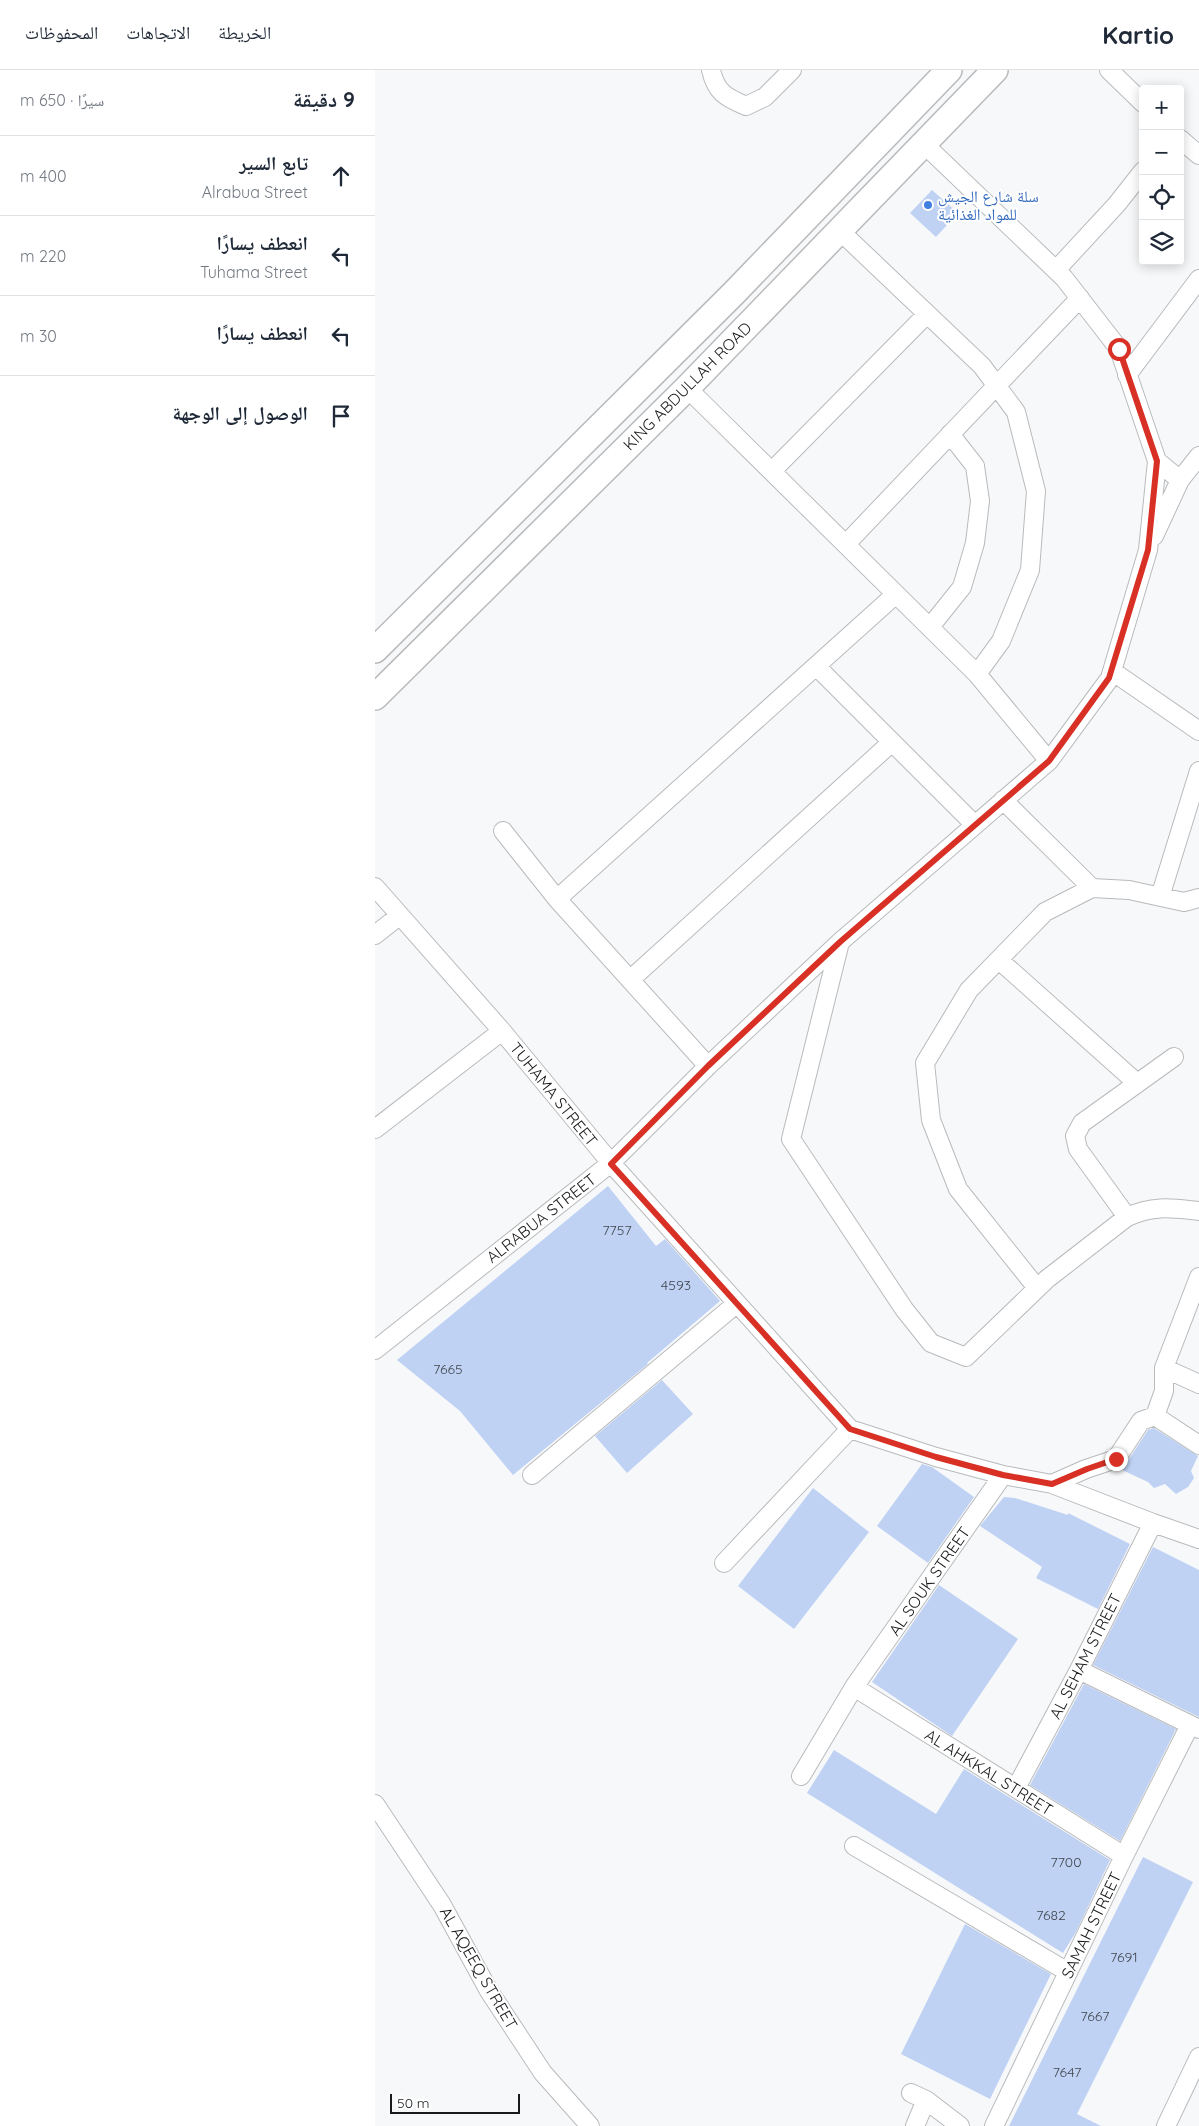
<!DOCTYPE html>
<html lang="ar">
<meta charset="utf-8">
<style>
:root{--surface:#fff;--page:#f6f6f7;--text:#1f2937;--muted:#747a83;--line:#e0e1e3}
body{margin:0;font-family:Quicksand,"Noto Naskh Arabic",sans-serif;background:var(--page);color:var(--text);direction:rtl}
.controls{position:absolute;right:15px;top:15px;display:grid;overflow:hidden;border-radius:5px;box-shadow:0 2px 12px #0003}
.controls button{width:45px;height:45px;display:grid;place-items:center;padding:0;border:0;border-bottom:1px solid var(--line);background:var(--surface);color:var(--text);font:25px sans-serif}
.scale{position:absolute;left:15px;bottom:12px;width:130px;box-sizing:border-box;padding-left:5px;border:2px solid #191a1a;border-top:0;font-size:14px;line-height:18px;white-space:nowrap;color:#191a1a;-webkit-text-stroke:4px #fff;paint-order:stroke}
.stop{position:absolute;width:15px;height:15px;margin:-11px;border:4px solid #d93025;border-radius:50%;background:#fff}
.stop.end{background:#d93025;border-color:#fff;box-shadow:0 1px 5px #0008}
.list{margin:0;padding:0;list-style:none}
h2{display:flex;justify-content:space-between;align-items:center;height:65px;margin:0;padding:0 20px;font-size:21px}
h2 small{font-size:16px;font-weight:400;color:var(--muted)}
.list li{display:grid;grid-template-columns:32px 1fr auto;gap:15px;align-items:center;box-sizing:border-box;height:80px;padding:0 20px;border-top:1px solid var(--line)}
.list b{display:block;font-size:19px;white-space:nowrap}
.list p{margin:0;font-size:16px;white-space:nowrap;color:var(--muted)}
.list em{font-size:16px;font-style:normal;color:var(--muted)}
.icon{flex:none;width:28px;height:28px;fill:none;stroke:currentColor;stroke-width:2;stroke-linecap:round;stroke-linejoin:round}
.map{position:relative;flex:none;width:824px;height:2056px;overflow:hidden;direction:ltr}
header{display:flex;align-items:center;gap:30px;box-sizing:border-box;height:70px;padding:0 25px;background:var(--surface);border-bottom:1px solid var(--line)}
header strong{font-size:24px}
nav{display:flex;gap:28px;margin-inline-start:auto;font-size:18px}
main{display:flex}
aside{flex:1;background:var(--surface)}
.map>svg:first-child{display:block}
.building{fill:#bfd2f4}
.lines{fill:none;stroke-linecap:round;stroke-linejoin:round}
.street-casing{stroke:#b9babc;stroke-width:20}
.secondary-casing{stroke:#b9babc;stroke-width:28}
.street{stroke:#fff;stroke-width:18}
.secondary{stroke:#fff;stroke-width:25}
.route{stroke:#d93025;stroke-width:6}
.shop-dot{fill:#3f7fe0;stroke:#fff;stroke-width:2}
.labels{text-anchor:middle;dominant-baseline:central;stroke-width:4;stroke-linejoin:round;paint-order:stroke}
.number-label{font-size:14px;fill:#424850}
.shop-label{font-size:16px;fill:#366cbe;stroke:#fff;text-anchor:start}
.street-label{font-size:16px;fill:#191a1a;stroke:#fff}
</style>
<header>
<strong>Kartio</strong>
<nav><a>الخريطة</a><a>الاتجاهات</a><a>المحفوظات</a></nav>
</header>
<main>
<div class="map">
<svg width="824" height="2056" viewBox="0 0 824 2056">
<rect width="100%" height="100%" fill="#f7f8fa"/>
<path class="building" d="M557,120L583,143L561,167L535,143Z
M233,1116L281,1176L290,1169L345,1231L272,1293L273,1294L138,1405L85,1341L22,1290Z
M287,1310L318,1344L252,1403L220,1366Z
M779,1358L823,1386L816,1401L819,1408L813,1417L801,1424L790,1414L779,1418L773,1412L745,1399L750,1395L773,1360Z
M547,1394L557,1397L599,1427L553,1493L502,1456Z
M438,1418L494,1462L419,1559L363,1516Z
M629,1427L640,1428L693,1445V1443L755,1474L723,1539L661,1508L667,1497L605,1456Z
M778,1477L824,1500V1647L718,1595Z
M564,1515L643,1569L577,1666L497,1612Z
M709,1614L801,1659L745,1771L655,1715Z
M459,1680L561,1744L589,1699L735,1790L701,1862L688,1883L432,1723Z
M768,1787L818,1812L702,2044L726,2056H634Z
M590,1854L676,1904L615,2029L526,1984Z"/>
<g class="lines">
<defs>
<path id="street" d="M336,0C341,22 350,27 371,36L390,27L417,0
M734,0L768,33
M805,69L824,85
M464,160L607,296L641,342L661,421L655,500L626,571L602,604
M681,200L742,134L768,101
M752,305L824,209
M312,318L602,604L674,691
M782,391L805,410L824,386
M397,401L552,244
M779,466L805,410
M471,474L705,228
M555,557L587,517L600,473L605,431L600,396L575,364
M441,596L600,755
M737,601L824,661
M628,730L717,818L670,842L594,920L550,993L556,1050L583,1119L662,1218
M128,761L182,829L333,996
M0,817L127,961L236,1093L475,1359L561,1387L628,1405L677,1414L778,1453L824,1469
M717,818L754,820L809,832L824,828
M785,827L824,701
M182,829L521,524
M0,865L24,846
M465,872L416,1069L529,1239L556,1273L591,1287L672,1209L752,1147C779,1135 796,1138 824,1141
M624,890L762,1013
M256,909L517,672
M0,1059L127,961
M752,1147L703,1079L700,1066L707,1053L799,987
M0,1280L236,1093L333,996L465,872L674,691L735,608L773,480L782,391L744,279L689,208L549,74
M789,1298L824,1314
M780,1346L824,1375
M157,1405L361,1234
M677,1414L711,1399L741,1389L766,1351L780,1346L789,1321V1298L824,1207
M349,1493L475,1359
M704,1600L824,1659
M479,1617L749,1786
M426,1706L479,1617L628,1405
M641,1718L704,1600L778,1453
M0,1734L67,1835L114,1921L168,2003L215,2056
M479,1776L693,1902
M536,2023L551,2030L585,2056
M540,2056L551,2030
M619,2056L749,1786L815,1655
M791,2056L824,1987"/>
<path id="secondary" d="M0,580L358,224L574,0
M0,627L312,318L620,0"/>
</defs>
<use href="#street" class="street-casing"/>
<use href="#secondary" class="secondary-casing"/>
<use href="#street" class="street"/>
<use href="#secondary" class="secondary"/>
</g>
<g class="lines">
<path class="route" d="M741,1389L712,1399L677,1414L628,1405L561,1387L475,1359L236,1094L333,996L465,872L674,691L734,608L773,480L782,391L744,279"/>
</g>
<circle class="shop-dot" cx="553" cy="135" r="5"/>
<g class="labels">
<g class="number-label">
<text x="242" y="1160">7757</text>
<text x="301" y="1215">4593</text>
<text x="73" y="1299">7665</text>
<text x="691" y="1792">7700</text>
<text x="676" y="1845">7682</text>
<text x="749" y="1887">7691</text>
<text x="720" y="1946">7667</text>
<text x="692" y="2002">7647</text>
</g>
<g class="shop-label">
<text x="563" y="126">سلة شارع الجيش<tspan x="563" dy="18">للمواد الغذائية</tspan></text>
</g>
<g class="street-label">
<text transform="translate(312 316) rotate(-45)">KING ABDULLAH ROAD</text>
<text transform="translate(179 1024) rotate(51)">TUHAMA STREET</text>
<text transform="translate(166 1148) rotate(-38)">ALRABUA STREET</text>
<text transform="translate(554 1511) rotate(-55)">AL SOUK STREET</text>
<text transform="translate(710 1586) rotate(-63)">AL SEHAM STREET</text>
<text transform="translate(614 1702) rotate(32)">AL AHKKAL STREET</text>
<text transform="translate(716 1855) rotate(-64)">SAMAH STREET</text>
<text transform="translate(104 1898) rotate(60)">AL AQEEQ STREET</text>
</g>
</g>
</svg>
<div class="controls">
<button>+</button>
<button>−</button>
<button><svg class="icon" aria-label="locate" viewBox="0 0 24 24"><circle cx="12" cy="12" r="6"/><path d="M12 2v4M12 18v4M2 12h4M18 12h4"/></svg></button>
<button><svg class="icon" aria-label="layers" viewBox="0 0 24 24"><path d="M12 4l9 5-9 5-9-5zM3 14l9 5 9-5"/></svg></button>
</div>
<div class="scale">50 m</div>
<div class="stop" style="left:744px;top:279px"></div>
<div class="stop end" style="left:741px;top:1389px"></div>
</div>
<aside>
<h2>9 دقيقة<small>سيرًا · 650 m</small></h2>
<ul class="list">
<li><svg class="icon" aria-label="ahead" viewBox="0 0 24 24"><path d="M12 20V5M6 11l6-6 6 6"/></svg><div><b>تابع السير</b><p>Alrabua Street</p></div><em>400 m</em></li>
<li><svg class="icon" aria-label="left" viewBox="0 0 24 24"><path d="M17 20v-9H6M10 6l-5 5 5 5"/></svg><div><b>انعطف يسارًا</b><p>Tuhama Street</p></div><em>220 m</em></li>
<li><svg class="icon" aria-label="left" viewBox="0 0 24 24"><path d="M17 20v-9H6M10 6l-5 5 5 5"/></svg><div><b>انعطف يسارًا</b></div><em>30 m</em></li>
<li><svg class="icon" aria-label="arrive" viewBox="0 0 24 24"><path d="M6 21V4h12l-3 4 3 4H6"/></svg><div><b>الوصول إلى الوجهة</b></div></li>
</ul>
</aside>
</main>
